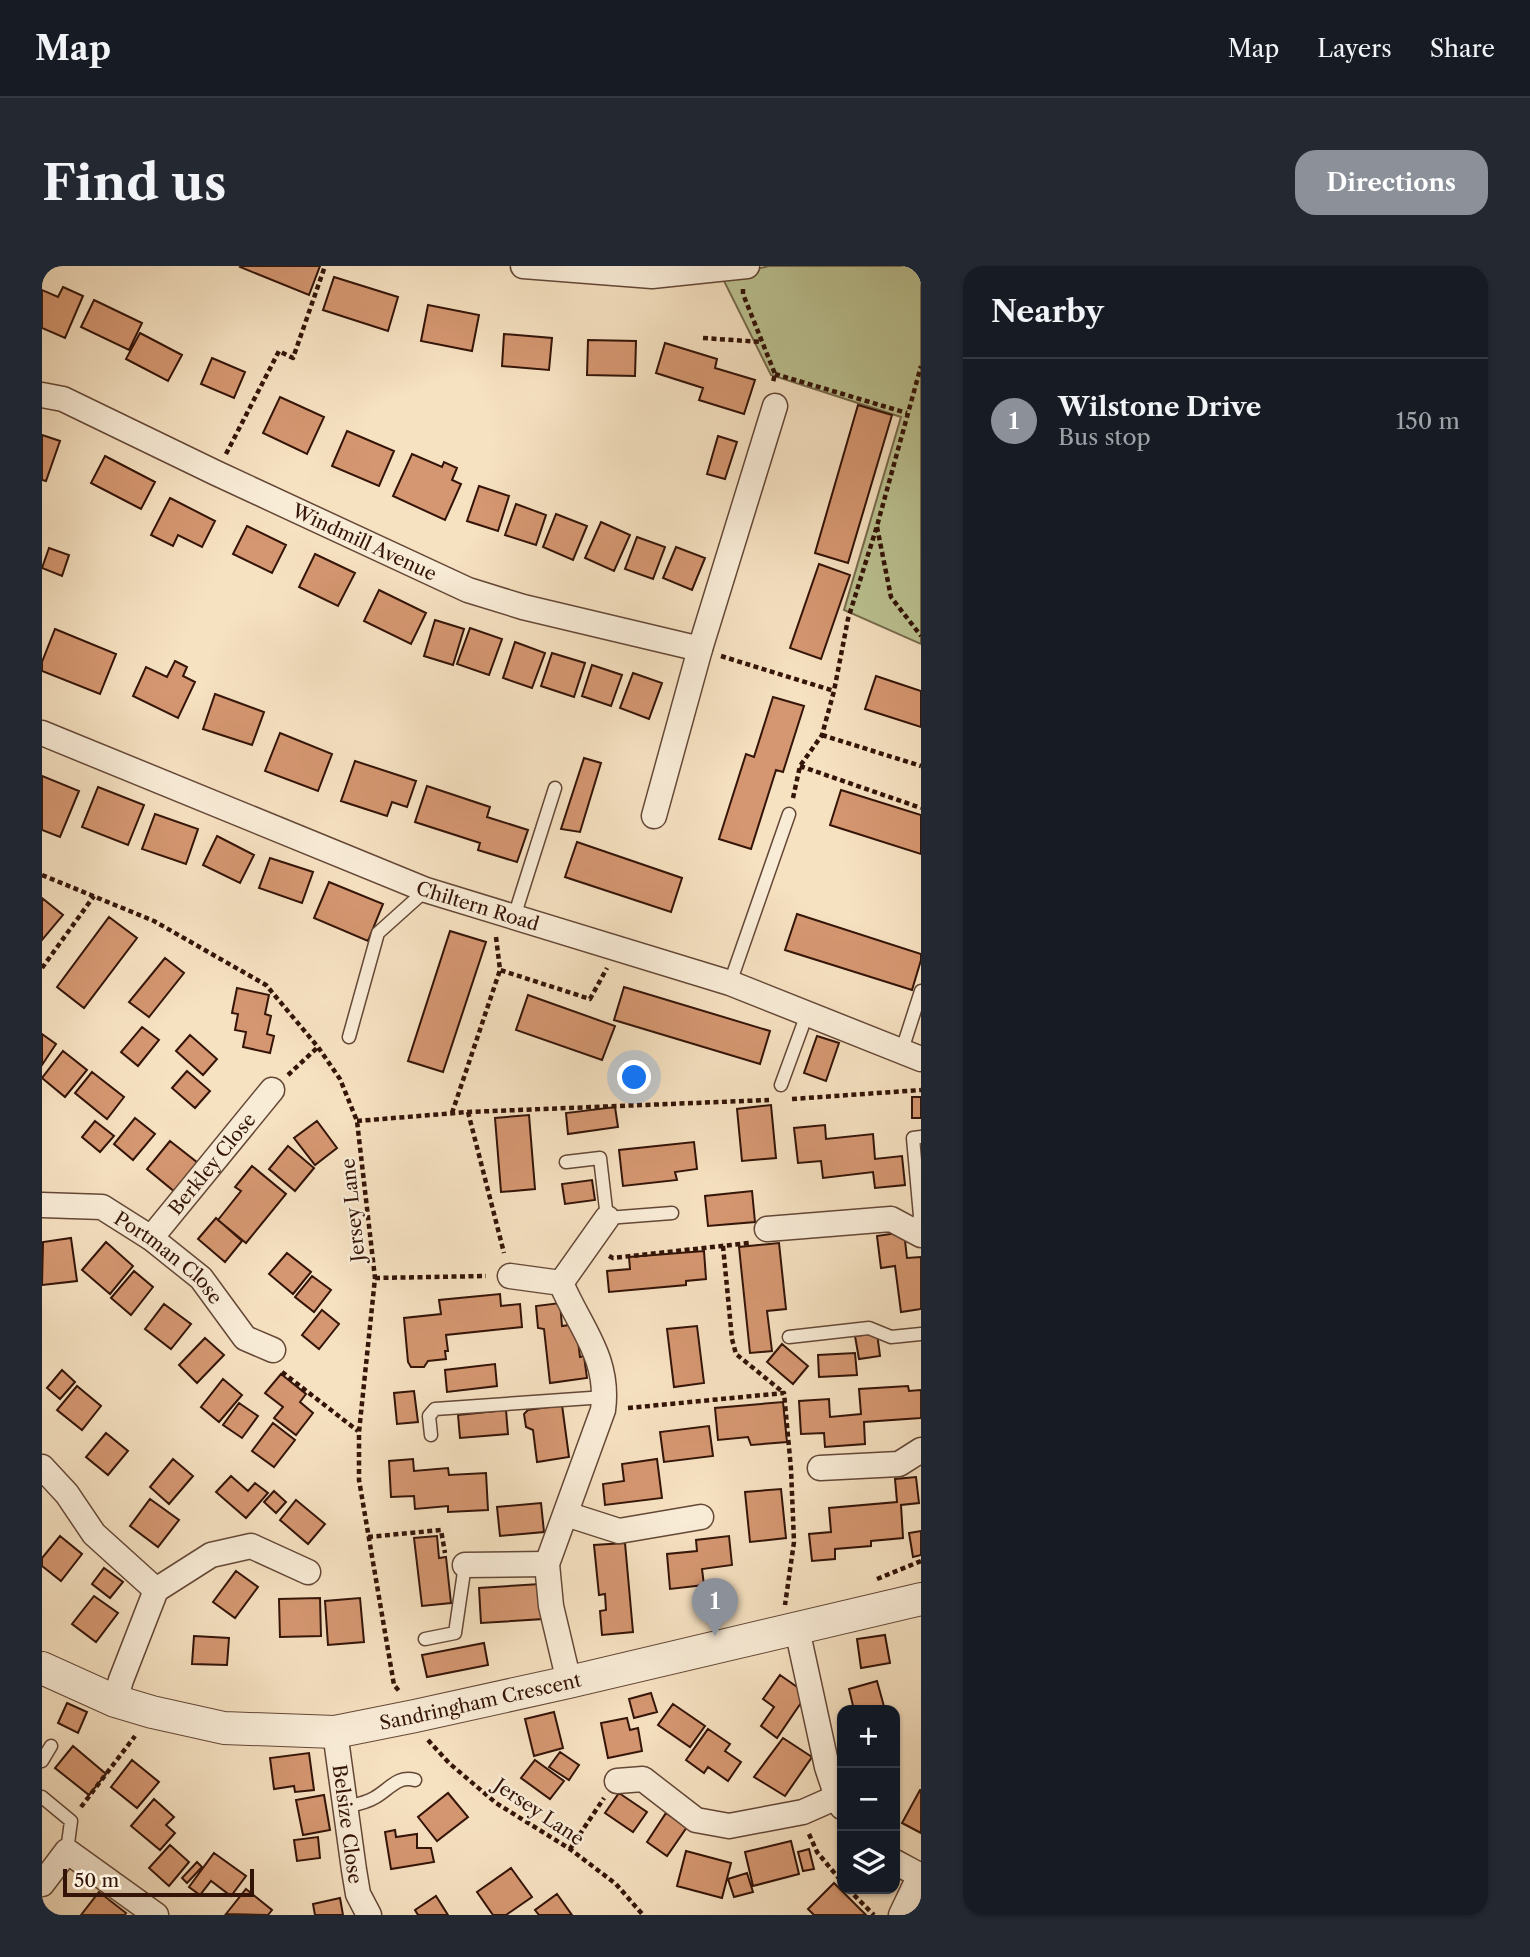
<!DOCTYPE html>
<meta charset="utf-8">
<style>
:root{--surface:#171b24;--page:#242831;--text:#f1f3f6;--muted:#9ea1a6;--line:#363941;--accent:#8c9099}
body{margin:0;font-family:"Libre Caslon Text",serif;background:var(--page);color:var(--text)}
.controls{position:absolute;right:21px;bottom:21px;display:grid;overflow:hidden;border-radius:14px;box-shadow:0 2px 5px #0004}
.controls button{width:63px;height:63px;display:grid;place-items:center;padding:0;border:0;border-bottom:2px solid var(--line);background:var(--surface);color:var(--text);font:35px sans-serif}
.scale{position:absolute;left:21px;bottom:18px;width:191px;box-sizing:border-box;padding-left:7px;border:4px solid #341408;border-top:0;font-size:19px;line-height:24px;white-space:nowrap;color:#341408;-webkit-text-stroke:5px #f9ecd7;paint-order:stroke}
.you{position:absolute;left:593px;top:812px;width:24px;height:24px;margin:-18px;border:5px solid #fff;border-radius:50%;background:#1a73e8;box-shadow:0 0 0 10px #1a73e833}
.badge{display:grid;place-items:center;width:46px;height:46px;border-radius:50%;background:var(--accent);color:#fff;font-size:23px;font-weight:700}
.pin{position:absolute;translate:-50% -58px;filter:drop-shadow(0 2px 4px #0008)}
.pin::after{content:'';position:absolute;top:37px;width:24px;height:21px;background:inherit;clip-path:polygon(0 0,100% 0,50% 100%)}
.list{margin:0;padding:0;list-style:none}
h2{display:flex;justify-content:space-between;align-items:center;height:91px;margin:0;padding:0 28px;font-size:30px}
h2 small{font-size:23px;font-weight:400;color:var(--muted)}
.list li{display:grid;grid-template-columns:46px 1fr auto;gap:21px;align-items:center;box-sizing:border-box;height:126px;padding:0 28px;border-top:2px solid var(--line)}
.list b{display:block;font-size:26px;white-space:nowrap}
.list p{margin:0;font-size:23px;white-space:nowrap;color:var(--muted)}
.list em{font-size:23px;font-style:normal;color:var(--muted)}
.icon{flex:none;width:38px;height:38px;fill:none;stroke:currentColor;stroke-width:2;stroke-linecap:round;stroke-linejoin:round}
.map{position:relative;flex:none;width:879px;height:1649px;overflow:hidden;border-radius:21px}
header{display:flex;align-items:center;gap:42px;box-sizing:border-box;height:98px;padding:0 35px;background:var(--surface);border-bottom:2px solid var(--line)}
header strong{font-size:33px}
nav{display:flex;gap:38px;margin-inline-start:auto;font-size:24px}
.intro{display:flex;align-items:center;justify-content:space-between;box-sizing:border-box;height:168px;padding:0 42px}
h1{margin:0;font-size:49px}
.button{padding:18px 32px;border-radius:21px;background:var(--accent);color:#fff;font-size:24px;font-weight:700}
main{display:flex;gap:42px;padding:0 42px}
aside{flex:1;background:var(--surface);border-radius:21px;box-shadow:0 2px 5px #0004}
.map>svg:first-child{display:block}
.green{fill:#bcc393;stroke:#786c4e;stroke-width:2}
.building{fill:#d59771;stroke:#341408;stroke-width:2}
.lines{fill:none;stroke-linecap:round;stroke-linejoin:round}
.service-casing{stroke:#644736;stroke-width:15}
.minor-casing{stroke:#644736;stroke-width:27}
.tertiary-casing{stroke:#644736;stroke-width:34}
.path{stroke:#341408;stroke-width:4.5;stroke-dasharray:5 3.5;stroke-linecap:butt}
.service{stroke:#f9ecd7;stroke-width:12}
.minor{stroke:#f9ecd7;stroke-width:24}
.tertiary{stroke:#f9ecd7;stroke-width:32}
.labels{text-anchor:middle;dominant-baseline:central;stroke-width:5;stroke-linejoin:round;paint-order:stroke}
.street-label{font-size:19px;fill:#341408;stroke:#f9ecd7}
</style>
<header>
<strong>Map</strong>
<nav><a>Map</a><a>Layers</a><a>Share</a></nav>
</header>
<div class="intro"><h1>Find us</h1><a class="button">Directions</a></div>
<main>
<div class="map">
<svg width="879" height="1649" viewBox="0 0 879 1649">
<rect width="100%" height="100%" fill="#f6e1c1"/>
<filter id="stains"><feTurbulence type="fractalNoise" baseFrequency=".00286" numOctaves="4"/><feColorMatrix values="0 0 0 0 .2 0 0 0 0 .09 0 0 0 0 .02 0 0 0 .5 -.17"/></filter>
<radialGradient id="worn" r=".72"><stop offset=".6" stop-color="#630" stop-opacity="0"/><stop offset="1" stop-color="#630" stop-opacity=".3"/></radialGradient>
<path class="green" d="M727,0H879V378L802,344L859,151L729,109L680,11Z"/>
<path class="building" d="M199,0H278L267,29L198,1Z
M292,11L356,31L346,65L281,44Z
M21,21L41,30L23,72L0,62V24L16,31Z
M52,34L100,57L87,84L39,61Z
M386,39L437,49L430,85L379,75Z
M98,67L140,89L126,115L84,93Z
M462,68L510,72L507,104L460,100Z
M546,74L594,75L593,110L545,109Z
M623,77L675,93L673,102L713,114L702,148L657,134L661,122L614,107Z
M170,92L203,106L192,132L159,118Z
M238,131L282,151L265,188L221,167Z
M816,139L850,149L806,297L773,287Z
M305,165L352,185L337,220L290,200Z
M0,169L18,175L4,215L0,214Z
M676,170L695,176L683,213L665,208Z
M370,188L400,201L402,196L415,202L410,214L419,218L403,254L351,230Z
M63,190L113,216L99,243L49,217Z
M437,220L467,230L456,265L425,255Z
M128,232L173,255L160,281L136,269L131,280L109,269Z
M474,238L504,249L494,279L463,269Z
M514,248L545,260L531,294L501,281Z
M559,256L588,269L572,305L543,292Z
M205,260L244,279L230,307L191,288Z
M595,271L623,281L611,313L583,303Z
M634,281L663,292L650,324L621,312Z
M7,282L27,289L20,310L0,302Z
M273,288L313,307L296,340L257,321Z
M777,298L808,309L779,393L748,382Z
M337,324L384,347L369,378L322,355Z
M393,354L422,363L411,399L382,390Z
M428,362L460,373L447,409L415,398Z
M13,363L74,388L58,428L0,405V396Z
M473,376L503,387L490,422L461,412Z
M510,387L543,397L532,431L499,420Z
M133,395L145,401L141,410L153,416L136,452L91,430L104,401L125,411Z
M550,399L580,409L569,440L540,430Z
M591,407L620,417L607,453L578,442Z
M834,410L879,425V461L823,443Z
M173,428L222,446L210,479L161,463Z
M731,431L762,440L741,506L734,504L709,583L677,573L704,488L712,491Z
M238,467L290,488L276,525L223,505Z
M542,492L559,497L538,566L519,563Z
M313,495L374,515L365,541L350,536L345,550L299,535Z
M0,510L37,525L18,571L0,564Z
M385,520L448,541L445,551L486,564L475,596L436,584L438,577L373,556Z
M56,521L102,539L86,579L40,561Z
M799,524L879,549V588L788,559Z
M113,548L156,563L144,598L100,583Z
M175,570L212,589L198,617L161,599Z
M535,576L640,612L629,646L523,611Z
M228,592L271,606L260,637L217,622Z
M287,616L341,638L326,675L272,652Z
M0,632L21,649L0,674Z
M755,648L879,688V694L870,724L743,684Z
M67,651L95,672L42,742L15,721Z
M408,665L444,676L401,806L366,795Z
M123,692L142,707L107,751L87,736Z
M582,721L728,765L718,798L572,754Z
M195,722L227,729L223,748L229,750L225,768L232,770L228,787L201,781L204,766L193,764L196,748L190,747Z
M486,729L573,760L560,794L474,764Z
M100,761L117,774L96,800L79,786Z
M0,768L14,778L0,799Z
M148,769L175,793L161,809L134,785Z
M775,770L797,777L784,815L762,807Z
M21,785L45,804L23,831L0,812Z
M145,805L168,825L153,842L130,822Z
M50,806L82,831L65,853L33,827Z
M870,831H879V852H870Z
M729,839L734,892L700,895L695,843Z
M573,841L576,861L526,868L524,847Z
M487,849L493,923L459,926L453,852Z
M93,852L113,868L91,894L72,878Z
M53,855L72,870L58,886L40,871Z
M275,855L295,882L273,899L252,872Z
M783,859L784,873L831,868L833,893L860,890L863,919L833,922L831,906L781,912L779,895L756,897L752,862Z
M128,875L156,897L133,926L105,903Z
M652,876L655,903L633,906L635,914L581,920L577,884Z
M246,880L272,902L253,925L227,903Z
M210,900L244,928L204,977L176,954L199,925L193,921Z
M550,914L553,934L523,938L520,918Z
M710,925L713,956L666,960L663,930Z
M174,952L200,975L183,996L156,973Z
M862,966L865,992L879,991V1043L859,1046L853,1000L839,1002L835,970Z
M29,972L35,1015L0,1019L1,976Z
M64,976L91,1000L68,1028L40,1004Z
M737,977L744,1043L725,1045L730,1085L708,1087L697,981Z
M662,985L664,1013L644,1015V1019L567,1026L565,1005L588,1003L587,991Z
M245,987L269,1006L251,1028L227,1008Z
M92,1005L111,1021L89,1049L69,1032Z
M270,1010L289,1024L272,1046L253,1031Z
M458,1028L459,1040L478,1038L480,1061L404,1069L406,1085H403L404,1093L386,1095L382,1101H369L366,1096L362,1052L399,1048L397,1034Z
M518,1037L520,1060L534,1058L538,1091L542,1090L545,1112L508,1117L502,1063L496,1062L494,1040Z
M122,1038L149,1058L129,1083L103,1063Z
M280,1044L297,1058L277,1083L260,1069Z
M655,1060L662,1117L632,1121L625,1063Z
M835,1067L838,1090L817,1093L813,1070Z
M163,1072L182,1089L155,1117L137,1099Z
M740,1078L766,1100L751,1118L725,1096Z
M813,1087L815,1109L777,1111L776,1089Z
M453,1098L455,1120L405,1126L403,1104Z
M20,1104L33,1116L18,1133L5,1122Z
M239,1108L264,1128L258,1136L271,1147L254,1169L232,1152L241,1141L223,1127Z
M181,1113L200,1129L177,1156L159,1141Z
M35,1120L59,1140L40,1164L15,1144Z
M866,1120L867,1125L879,1124V1152L822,1156L823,1178L783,1181L782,1167L759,1168L757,1135L787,1133L788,1151L819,1148L817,1123Z
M372,1125L376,1156L355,1158L352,1127Z
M741,1136L745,1176L709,1179L706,1171L676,1174L673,1142Z
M197,1137L216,1150L200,1172L181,1159Z
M520,1139L527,1191L495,1196L491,1164L484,1161L482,1148L486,1144Z
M464,1144L466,1168L418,1172L416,1149Z
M231,1157L253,1174L232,1201L210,1185Z
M667,1160L671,1190L622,1196L618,1166Z
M64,1167L86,1185L66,1209L44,1191Z
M131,1193L151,1210L127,1238L108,1221Z
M371,1193L372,1205L406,1202L407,1209L444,1207L446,1244L406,1246V1240L373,1243L372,1230L349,1231L347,1195Z
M615,1193L620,1232L563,1239L561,1218L582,1215L580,1198Z
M189,1210L206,1225L213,1217L226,1227L204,1252L174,1226Z
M874,1211L877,1237L859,1239L861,1272L829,1275V1280L793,1283V1293L770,1295L767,1268L789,1266L787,1242L855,1236L853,1213Z
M739,1223L744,1272L708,1276L703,1226Z
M232,1225L244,1236L234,1247L222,1236Z
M108,1233L137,1254L116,1281L88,1260Z
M254,1234L283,1258L266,1278L238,1254Z
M499,1237L502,1266L458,1270L455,1241Z
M879,1265V1289L871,1291L867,1267Z
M18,1270L40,1288L19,1315L0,1300V1292Z
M395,1270L397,1292L404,1291L409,1337L380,1340L372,1272Z
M687,1270L690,1299L660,1303L662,1319L628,1323L625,1288L655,1285L654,1274Z
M583,1277L591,1366L560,1369L558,1345L564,1344L563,1328L557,1329L552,1279Z
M62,1302L81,1316L68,1332L50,1318Z
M194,1305L216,1321L193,1352L171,1336Z
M498,1318L501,1353L439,1357L437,1322Z
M52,1330L76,1347L54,1376L30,1358Z
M278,1332L279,1370L238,1371L237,1333Z
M318,1332L322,1376L286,1379L283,1335Z
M843,1369L848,1397L819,1402L815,1373Z
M152,1370L187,1372L185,1399L150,1398Z
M442,1377L446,1399L385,1411L380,1389Z
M738,1409L765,1428L735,1472L719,1460L732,1441L721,1433Z
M835,1415L843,1444H812L807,1423Z
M609,1427L615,1446L592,1452L587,1433Z
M25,1437L45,1446L36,1467L16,1457Z
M631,1438L663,1460L648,1481L616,1459Z
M512,1446L521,1482L492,1490L483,1453Z
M585,1452L588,1464L596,1462L600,1485L566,1492L559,1457Z
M666,1463L688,1478L683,1485L699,1496L686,1515L666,1501L662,1507L644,1494Z
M741,1472L770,1491L743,1530L712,1511Z
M31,1480L64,1508L47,1529L13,1502Z
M518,1486L537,1499L527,1514L507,1501Z
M267,1487L272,1524L253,1526L252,1520L232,1523L228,1492Z
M90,1494L117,1516L95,1542L69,1521Z
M493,1494L522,1515L508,1533L479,1512Z
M878,1524H879V1567L860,1557Z
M406,1527L426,1551L395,1575L376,1551Z
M577,1527L605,1546L591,1566L563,1547Z
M282,1529L288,1564L261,1569L254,1534Z
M112,1533L132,1551L124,1559L133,1567L118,1584L89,1560Z
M624,1547L645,1561L625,1590L605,1576Z
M353,1564L354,1571L375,1568V1582H389L392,1596L349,1603L343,1566Z
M276,1571L278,1592L255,1595L252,1574Z
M749,1575L757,1608L711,1620L703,1586Z
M128,1579L147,1596L127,1620L107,1602Z
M767,1583L772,1603L761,1605L756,1586Z
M644,1585L689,1597L680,1632L635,1620Z
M172,1587L204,1610L189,1630L169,1615L158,1629L147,1621Z
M155,1596L160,1601L145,1617L140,1612Z
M469,1602L490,1631L464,1649H451L435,1626Z
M705,1607L711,1626L692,1631L686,1613Z
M792,1617L824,1649H772L766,1643Z
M204,1623L230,1644L226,1649L184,1648Z
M57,1626L84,1647L83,1649H39Z
M515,1628L530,1649H497L493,1644Z
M394,1630L406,1649H376L373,1644Z
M298,1632L301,1649H273L271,1638Z"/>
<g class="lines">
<defs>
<path id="service" d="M472,651L513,522
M688,717L747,548
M307,771L336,667L384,624
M860,784L879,725
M739,819L765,748
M524,896L558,892L565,952L630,947
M874,965L878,950L871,872L879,871
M747,1071L827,1062L849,1071L879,1068
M389,1169L387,1150L393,1143L563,1131
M383,1373L413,1367L423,1299
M0,1495L9,1480
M0,1531L29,1555L25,1585
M303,1541C312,1539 324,1537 332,1532C347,1524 355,1509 373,1514"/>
<g id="minor">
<path d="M481,0L610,10L705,0"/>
<path id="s1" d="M0,129L21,133L174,207L426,324L481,341L658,383"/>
<path id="s2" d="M0,467L384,624L688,717L879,793"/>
<path d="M612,550L658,383L733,140"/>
<path id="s3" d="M0,939L60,941L109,972L159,1012L203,1072L231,1084"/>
<path d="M725,963L849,953L879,969"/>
<path id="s4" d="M109,972L230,824"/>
<path d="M468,1010L519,1017C538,1062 568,1092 561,1144L505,1298L509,1340L527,1416"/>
<path d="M519,1017L565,952"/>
<path d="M0,1201L25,1228L52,1268L114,1324"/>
<path d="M778,1202L857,1198L879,1184"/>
<path d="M524,1248L577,1265L659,1251"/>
<path d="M423,1299L505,1298"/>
<path d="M755,1363L785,1501L795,1531L800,1541"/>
<path d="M73,1435L79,1414L114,1324L169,1289L209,1280L266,1306"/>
<path id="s5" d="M293,1466L312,1604L316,1628L327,1649"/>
<path d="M575,1515L601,1513L654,1554L687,1560L761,1546L795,1531"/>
<path d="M853,1596L879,1610"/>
<path d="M0,1618L25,1585L114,1649"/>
<path d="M859,1649L878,1609"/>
</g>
<g id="tertiary">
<path id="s6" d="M0,1402L73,1435L110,1446L182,1462L293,1466L373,1450L527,1416L879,1333"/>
</g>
</defs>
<use href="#service" class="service-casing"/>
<use href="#minor" class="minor-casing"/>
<use href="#tertiary" class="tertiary-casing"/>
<path class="path" d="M701,23V28L733,108L731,116
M661,72L720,76
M733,108L865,147
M184,188L237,85L251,92L283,0
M835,261L849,331L879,370
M679,390L792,425
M780,469L879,500
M758,500L879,542
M751,532L758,500L780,469L792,425L806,353L835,260L879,100
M0,609L112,655L224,719L276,781L298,813L315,855L333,1012L317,1166V1214L352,1419L358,1426
M454,671L458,704L548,733L565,702
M0,702L52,630
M246,809L276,781
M750,833L879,824
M426,846L462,987
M410,847L458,704
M315,855L426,846L727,834
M681,980L690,1073L694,1088L742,1127
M567,990L571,992L707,977
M333,1012L444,1010
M240,1106L316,1165
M586,1142L742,1127L749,1203L752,1276L743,1339
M326,1271L399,1264L403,1287
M835,1313L879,1295
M386,1474L407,1497L454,1537L528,1583L574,1618L601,1649
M39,1541L93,1470
M767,1568L775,1586L800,1616
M528,1583L562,1532
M806,1623L832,1649"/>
<use href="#service" class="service"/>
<use href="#minor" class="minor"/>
<use href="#tertiary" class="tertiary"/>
</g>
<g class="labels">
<g class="street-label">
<text stroke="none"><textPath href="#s1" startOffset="355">Windmill Avenue</textPath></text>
<text stroke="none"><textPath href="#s2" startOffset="469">Chiltern Road</textPath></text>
<text stroke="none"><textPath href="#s4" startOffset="96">Berkley Close</textPath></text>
<text transform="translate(311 944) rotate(-96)">Jersey Lane</text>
<text stroke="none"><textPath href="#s3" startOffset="144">Portman Close</textPath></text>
<text stroke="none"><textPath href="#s6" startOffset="452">Sandringham Crescent</textPath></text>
<text transform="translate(497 1546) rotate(34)">Jersey Lane</text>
<text stroke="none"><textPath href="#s5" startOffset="93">Belsize Close</textPath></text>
</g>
</g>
<rect width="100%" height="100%" filter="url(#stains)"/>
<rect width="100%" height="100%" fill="url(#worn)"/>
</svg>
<div class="controls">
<button>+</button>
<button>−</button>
<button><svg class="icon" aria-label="layers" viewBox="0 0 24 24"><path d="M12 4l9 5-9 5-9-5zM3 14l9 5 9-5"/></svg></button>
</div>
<div class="scale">50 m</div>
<div class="you"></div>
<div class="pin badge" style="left:673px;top:1370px">1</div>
</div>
<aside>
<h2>Nearby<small></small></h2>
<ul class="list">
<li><span class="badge">1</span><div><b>Wilstone Drive</b><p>Bus stop</p></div><em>150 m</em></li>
</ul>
</aside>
</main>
